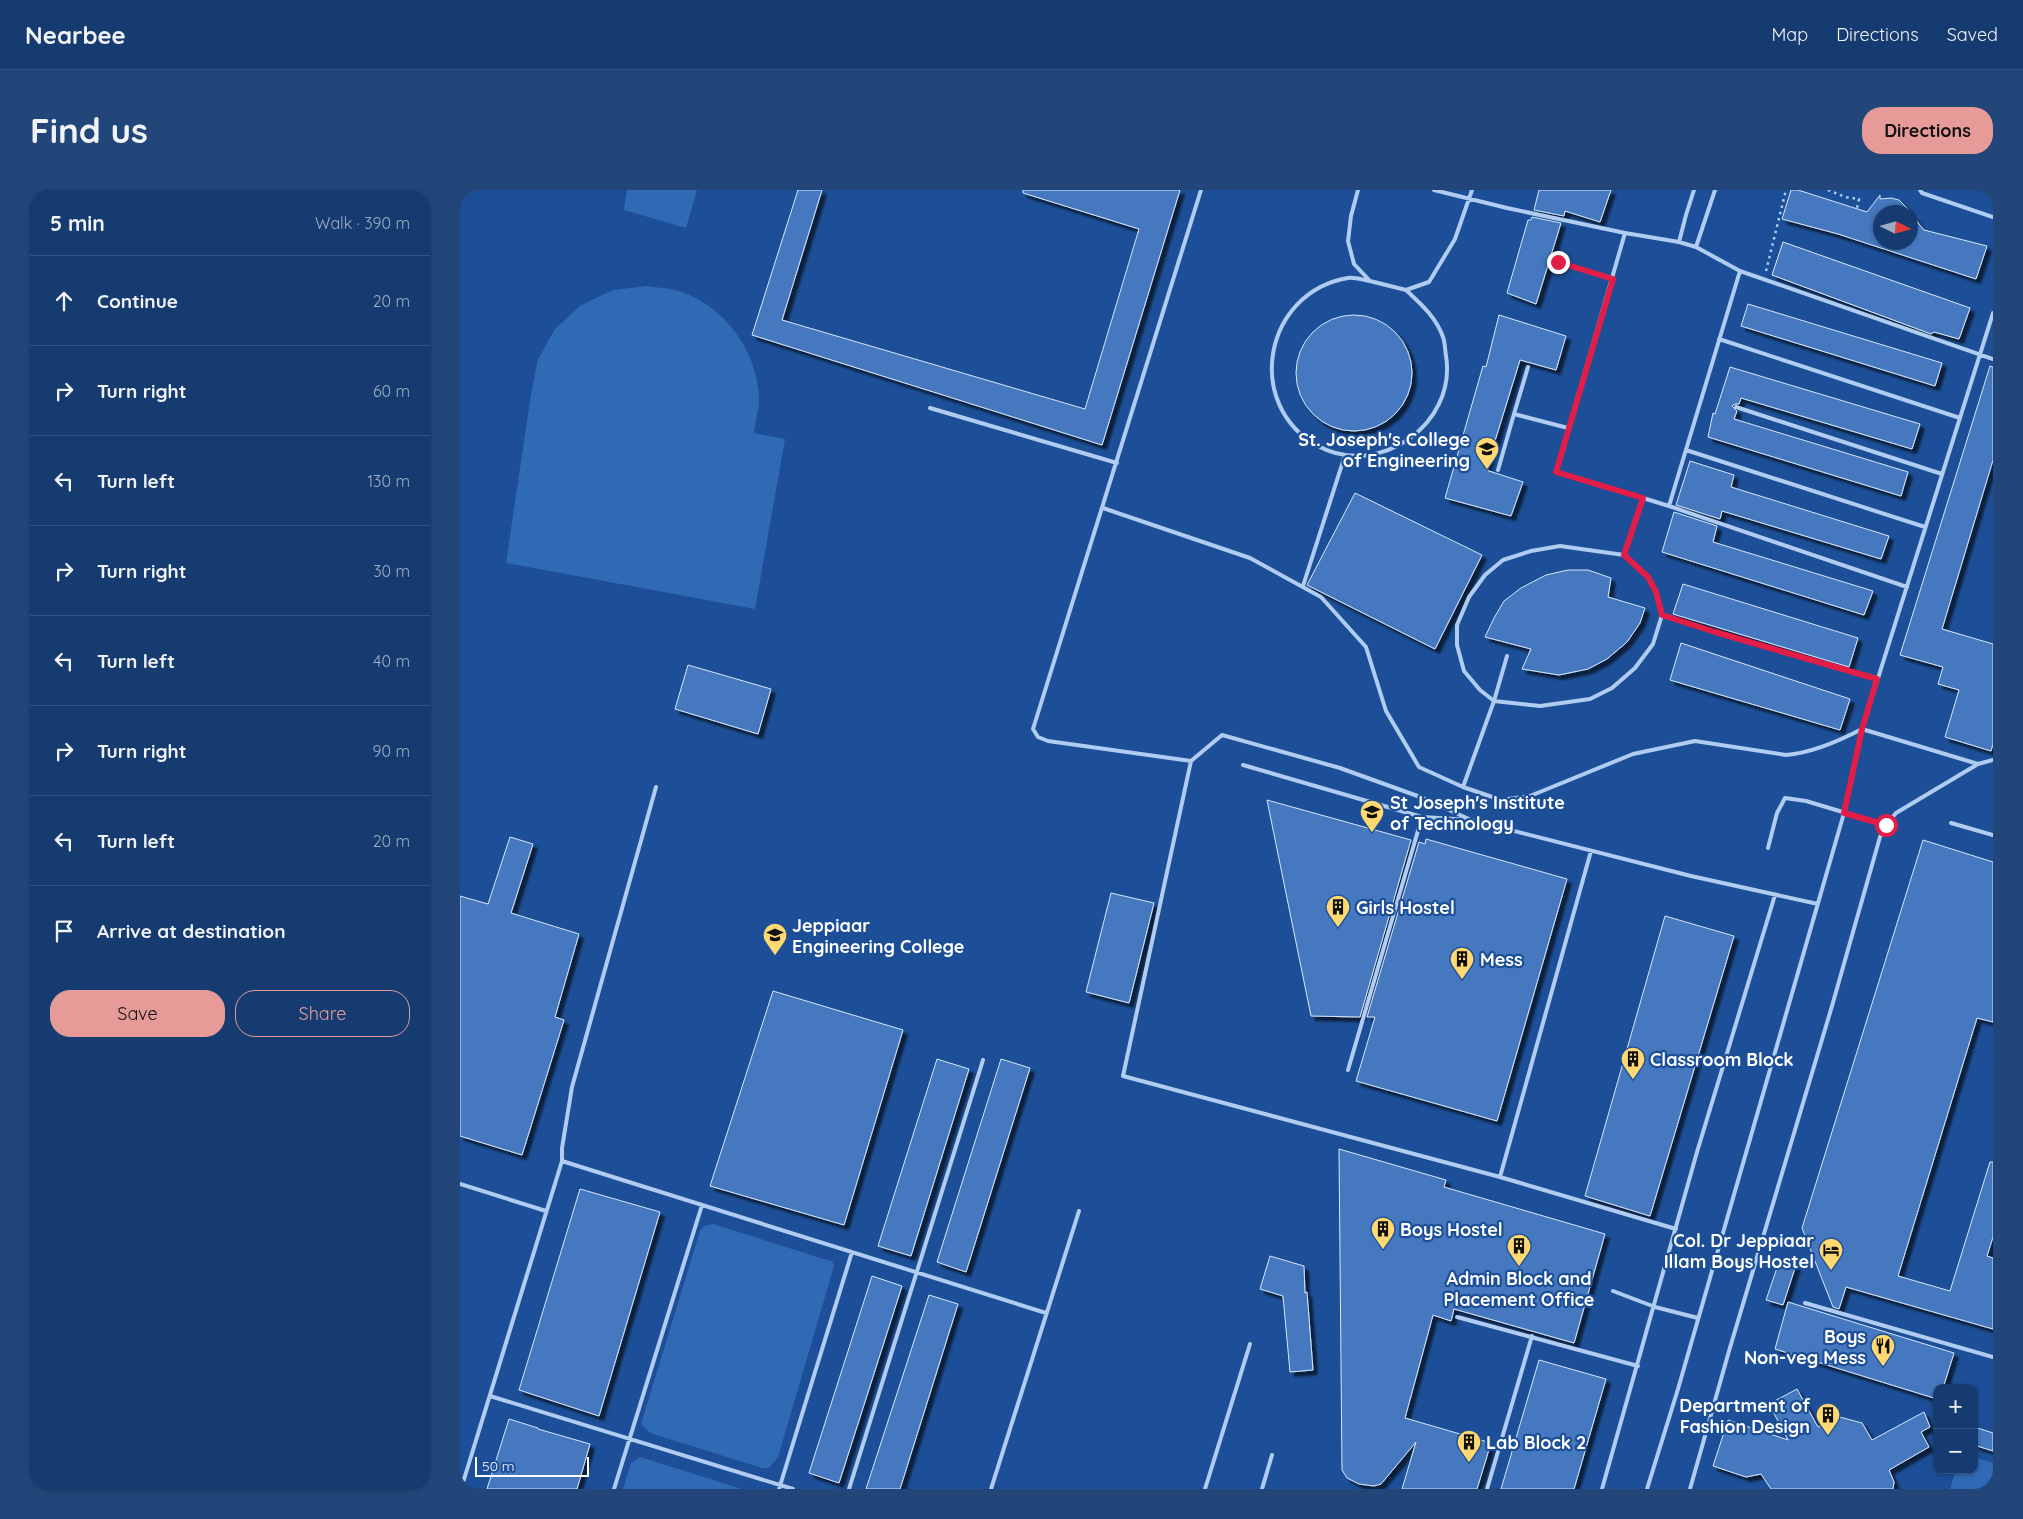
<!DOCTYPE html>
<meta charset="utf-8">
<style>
:root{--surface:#153b71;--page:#224679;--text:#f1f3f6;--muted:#9dadc3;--line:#345584;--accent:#e69b98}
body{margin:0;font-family:Quicksand,sans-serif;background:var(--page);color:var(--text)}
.controls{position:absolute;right:15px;bottom:15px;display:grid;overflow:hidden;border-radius:10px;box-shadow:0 1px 4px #0004}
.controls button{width:45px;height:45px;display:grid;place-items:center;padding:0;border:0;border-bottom:1px solid var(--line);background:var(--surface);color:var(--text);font:25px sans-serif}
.compass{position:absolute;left:1413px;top:15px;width:45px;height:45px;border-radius:50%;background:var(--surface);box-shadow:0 1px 4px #0004;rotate:95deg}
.scale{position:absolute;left:15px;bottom:12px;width:114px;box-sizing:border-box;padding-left:5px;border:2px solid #fff;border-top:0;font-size:14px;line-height:18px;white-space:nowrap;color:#fff;-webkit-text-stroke:4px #1c4f97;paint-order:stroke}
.stop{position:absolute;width:15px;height:15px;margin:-11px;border:4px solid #e11d48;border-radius:50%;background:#fff}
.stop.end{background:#e11d48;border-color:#fff;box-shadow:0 1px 5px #0008}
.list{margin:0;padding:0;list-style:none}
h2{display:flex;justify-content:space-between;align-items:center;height:65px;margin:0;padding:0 20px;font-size:21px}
h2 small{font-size:16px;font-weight:400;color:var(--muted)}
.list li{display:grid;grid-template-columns:32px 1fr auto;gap:15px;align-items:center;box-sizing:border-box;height:90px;padding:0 20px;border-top:1px solid var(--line)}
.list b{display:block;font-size:19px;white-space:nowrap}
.list em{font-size:16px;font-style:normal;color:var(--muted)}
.actions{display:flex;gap:10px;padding:15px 20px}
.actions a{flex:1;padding:11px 0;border:1px solid var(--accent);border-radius:20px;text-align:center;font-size:18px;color:var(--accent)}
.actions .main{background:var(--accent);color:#111}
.icon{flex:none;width:28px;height:28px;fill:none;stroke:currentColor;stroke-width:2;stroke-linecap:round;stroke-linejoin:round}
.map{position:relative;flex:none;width:1533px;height:1299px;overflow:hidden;border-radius:20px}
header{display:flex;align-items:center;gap:30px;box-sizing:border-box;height:70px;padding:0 25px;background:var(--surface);border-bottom:1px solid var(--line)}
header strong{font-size:24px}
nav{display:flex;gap:28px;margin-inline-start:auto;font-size:18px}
.intro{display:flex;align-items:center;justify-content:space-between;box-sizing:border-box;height:120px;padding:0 30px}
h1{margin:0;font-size:35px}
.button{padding:12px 22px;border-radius:20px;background:var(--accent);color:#111;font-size:18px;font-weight:700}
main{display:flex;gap:30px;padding:0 30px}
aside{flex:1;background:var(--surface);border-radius:20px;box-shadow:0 1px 4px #0004}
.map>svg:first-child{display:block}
.green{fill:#3069b4}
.building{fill:#4478be;stroke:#d7e7fb;filter:url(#shadow)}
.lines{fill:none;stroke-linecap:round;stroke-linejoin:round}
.path{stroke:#b0ccf0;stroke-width:2.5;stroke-dasharray:2.5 4;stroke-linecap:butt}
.service{stroke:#b0ccf0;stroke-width:4}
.route{stroke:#e11d48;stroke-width:6}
.labels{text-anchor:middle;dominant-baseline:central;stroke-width:4.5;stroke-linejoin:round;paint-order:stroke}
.poi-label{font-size:18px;font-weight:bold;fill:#fff;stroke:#1c4f97;text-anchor:start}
</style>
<header>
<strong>Nearbee</strong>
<nav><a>Map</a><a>Directions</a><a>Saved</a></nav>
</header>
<div class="intro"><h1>Find us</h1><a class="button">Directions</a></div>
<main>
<aside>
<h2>5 min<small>Walk · 390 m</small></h2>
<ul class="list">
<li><svg class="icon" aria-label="ahead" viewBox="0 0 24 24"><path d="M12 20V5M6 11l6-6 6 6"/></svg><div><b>Continue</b></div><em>20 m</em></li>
<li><svg class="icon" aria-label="right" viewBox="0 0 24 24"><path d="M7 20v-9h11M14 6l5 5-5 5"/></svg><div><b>Turn right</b></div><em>60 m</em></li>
<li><svg class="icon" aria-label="left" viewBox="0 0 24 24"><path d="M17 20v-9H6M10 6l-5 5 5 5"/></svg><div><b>Turn left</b></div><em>130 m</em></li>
<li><svg class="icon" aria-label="right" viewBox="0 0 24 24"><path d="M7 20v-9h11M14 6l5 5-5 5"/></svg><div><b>Turn right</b></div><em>30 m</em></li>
<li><svg class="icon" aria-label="left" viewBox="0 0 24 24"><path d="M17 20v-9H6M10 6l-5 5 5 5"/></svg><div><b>Turn left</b></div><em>40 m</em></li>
<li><svg class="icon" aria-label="right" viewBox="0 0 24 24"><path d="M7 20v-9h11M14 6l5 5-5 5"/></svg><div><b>Turn right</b></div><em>90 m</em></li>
<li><svg class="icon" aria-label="left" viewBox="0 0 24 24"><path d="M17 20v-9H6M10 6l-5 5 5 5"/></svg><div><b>Turn left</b></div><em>20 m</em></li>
<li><svg class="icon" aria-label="arrive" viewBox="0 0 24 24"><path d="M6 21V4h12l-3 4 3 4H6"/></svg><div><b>Arrive at destination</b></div></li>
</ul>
<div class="actions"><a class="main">Save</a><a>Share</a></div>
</aside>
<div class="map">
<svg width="1533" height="1299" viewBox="0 0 1533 1299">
<defs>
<filter id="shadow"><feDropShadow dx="4.5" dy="4.5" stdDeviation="1" flood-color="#0009"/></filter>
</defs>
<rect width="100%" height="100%" fill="#1c4f97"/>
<path class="green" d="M167,0H237L226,38L164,20Z
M187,96C198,98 211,98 222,102C265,117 298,162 299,209C299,220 295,232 294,243L325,249L295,419L46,373L71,204L78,169L95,139L121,115L153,100Z
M253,1034L367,1070L372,1071L374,1076L318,1267L309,1278H302L190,1243L181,1234L240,1041L244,1036Z
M180,1267L282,1299H163L171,1273Z
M1514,1267L1533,1273V1299H1490L1496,1280H1514Z"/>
<path class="building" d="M338,0H362L322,130L625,219L679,39L563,3V0H720L642,255L292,145Z
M1079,0H1151L1140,32L1105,21L1104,26L1074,20Z
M1331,0H1338L1407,22L1420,5V9L1431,8L1439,10L1451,22H1420V52H1450V23L1464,40L1527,56L1516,89L1378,44L1322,29Z
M1072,27L1101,33L1076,114L1047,103L1068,30H1071Z
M1323,52L1510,118L1499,149L1474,142L1471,144L1312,85Z
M1288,114L1482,173L1475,196L1281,136Z
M1039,125L1106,146L1096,180L1060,170L1026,280L1063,292L1051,326L985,308L1023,176L1026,177Z
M836 183a58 58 0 1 1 116 0a58 58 0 1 1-116 0Z
M1530,176L1533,177V270L1482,439L1533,454V554L1531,561L1485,547L1499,500L1478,494L1483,477L1440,465Z
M1270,177L1460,234L1452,259L1281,208L1279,214H1275L1272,216L1277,221L1274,229L1448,282L1441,306L1248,247L1253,223L1255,224Z
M1230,271L1274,285L1271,297L1429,346L1421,369L1262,321L1260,329L1216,315Z
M895,303L1022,365L975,459L847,395Z
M1214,322L1257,336L1253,352L1413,401L1404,425L1202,362Z
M1108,380H1128L1151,388L1148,407L1185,418L1180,433L1167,452L1147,469L1128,479L1099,485L1062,479L1071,459L1025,447L1034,428L1044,411L1061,398L1086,385Z
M1223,394L1398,448L1389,477L1213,424Z
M1221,453L1390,509L1380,540L1210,490Z
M228,475L311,499L298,544L215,519Z
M807,610L951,650L900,827L851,826Z
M50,647L73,654L51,723L119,744L95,827L104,830L62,965L0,946V706L28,714Z
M966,649L1107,689L1037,931L896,891L915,827H907L959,652L965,654Z
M1463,650L1533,672V832L1517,828L1438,1086L1490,1101L1530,972H1533V1047L1527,1066L1533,1068V1139L1386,1097L1379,1119L1373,1117L1342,1038Z
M651,703L694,713L669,813L626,802Z
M1205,726L1274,746L1190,1026L1125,1006Z
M313,801L443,840L384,1035L250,996Z
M477,869L509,879L451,1066L418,1056Z
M541,869L570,878L506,1082L477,1072Z
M879,959L986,990L984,997L1145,1044L1114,1153L994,1119L991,1131L973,1125L945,1228L1031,1253L1017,1299H942L956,1252L921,1294L914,1296L899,1294L887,1288L882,1280Z
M120,999L200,1022L139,1226L59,1200Z
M810,1066L844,1076L845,1103L847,1102L853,1180L830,1182L823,1106L800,1099Z
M1320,1069L1336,1075L1323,1115L1306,1110Z
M412,1086L442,1096L379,1293L349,1283Z
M469,1105L498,1114L440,1299H406Z
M1328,1112L1494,1163L1483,1198H1477V1209L1315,1159Z
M1079,1170L1146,1189L1114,1299H1041Z
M1337,1199L1358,1237L1376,1226L1402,1233L1412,1250L1464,1222L1470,1237L1461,1242L1469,1257L1429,1280L1434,1292L1433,1299H1311L1301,1284L1286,1287L1253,1276L1268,1230L1328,1250L1309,1214Z
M49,1229L78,1238V1239L130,1254L117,1299H27Z
M1514,1237L1533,1243V1261L1514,1255Z"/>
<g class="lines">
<path class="path" d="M1368,0L1385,7L1399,9L1397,18
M1306,81L1326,0"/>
<path class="service" d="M898,0L891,26L888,51L894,74L910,91L946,100L969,92L995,49L1012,0
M974,0L1047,18L1165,43
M1460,0L1462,3L1533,27
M1219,52L1226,25L1234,0
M1236,57L1255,0
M1098,72L1153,89
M1280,81L1533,169
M910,91C903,90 895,87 888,88C804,102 783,215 858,256C919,289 997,234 986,166C985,160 985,152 983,147C976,127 961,114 946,100
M1259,149L1500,228
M1068,177L1054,224L1108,238
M1276,217L1482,284
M470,218L657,273
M1226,260L1465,337
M1038,280L1054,224
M1209,316L1447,397
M643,318L790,368L861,407L906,457L926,521L959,577L1003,597L1041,610L1070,606L1173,564L1235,551L1326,565C1352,563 1379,551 1402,539L1518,574
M1100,356L1164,365L1188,387L1196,402L1202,425L1193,454L1175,478L1152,498L1130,509L1080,516L1034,511L1020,500L1004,481L997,455V435L1009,407L1025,385L1043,370L1071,361Z
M1164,365L1183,308L1096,282L1165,43L1219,52L1236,57L1280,81L1209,316L1183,308
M843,396L885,265
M1202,425L1255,442L1417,489
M731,571L588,551L578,547L573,539L741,0
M783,575L962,627L1011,630L1231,686L1358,714
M1003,597L1034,511L1047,466
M1011,630L963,608L880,578L762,545L731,571L663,886L1040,987L1216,1039
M1491,633L1533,645
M1308,658L1317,623L1325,608L1346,611L1426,635
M888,880L962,627
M102,971L586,1123
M1040,987L1131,661
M0,994L86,1021
M1153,1101L1195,1117L1238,1128
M1345,1113L1533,1167
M997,1127L1178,1176
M30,1206L333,1299
M1,1299L102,971V958L112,897L196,597
M154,1299L242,1015
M319,1299L392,1062
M389,1299L523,870
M531,1299L619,1021
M745,1299L790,1154
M802,1299L812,1265
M1027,1299L1072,1146
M1142,1299L1237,962L1315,705
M1187,1299L1218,1199L1384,623L1402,539L1533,123
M1230,1299L1269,1161L1372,816L1420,647L1426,635L1436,623L1518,574L1533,570"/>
</g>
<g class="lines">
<path class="route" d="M1098,72L1153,89L1096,282L1183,308L1164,365L1188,387L1196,402L1202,425L1255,442L1417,489L1402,539L1384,623L1426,635"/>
</g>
<defs>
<symbol id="university-pin" viewBox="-11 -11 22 30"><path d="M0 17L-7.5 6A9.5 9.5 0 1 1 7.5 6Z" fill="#ffd86f" stroke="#1c4f97"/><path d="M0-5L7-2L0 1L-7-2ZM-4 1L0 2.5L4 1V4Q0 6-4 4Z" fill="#111"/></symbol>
<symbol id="building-pin" viewBox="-11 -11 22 30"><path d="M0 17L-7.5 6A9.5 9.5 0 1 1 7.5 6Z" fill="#ffd86f" stroke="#1c4f97"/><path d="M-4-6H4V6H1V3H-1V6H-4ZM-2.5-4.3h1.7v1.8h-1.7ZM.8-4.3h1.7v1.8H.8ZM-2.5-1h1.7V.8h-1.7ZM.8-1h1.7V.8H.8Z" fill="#111"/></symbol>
<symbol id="hotel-pin" viewBox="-11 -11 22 30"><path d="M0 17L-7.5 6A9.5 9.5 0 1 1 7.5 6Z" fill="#ffd86f" stroke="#1c4f97"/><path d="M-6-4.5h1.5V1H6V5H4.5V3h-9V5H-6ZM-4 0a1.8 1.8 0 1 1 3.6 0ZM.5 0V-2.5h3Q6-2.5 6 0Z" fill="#111"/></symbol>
<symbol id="restaurant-pin" viewBox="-11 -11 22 30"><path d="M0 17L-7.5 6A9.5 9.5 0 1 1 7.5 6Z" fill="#ffd86f" stroke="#1c4f97"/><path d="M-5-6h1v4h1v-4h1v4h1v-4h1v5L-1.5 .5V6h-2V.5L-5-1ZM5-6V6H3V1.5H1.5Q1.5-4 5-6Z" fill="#111"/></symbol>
</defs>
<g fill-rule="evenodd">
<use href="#university-pin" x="1013" y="245" width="28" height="38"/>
<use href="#university-pin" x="898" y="608" width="28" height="38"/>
<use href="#building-pin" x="864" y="703" width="28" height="38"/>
<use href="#university-pin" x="301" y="731" width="28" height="38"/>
<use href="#building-pin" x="988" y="755" width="28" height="38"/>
<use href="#building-pin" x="1159" y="855" width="28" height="38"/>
<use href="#building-pin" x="909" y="1025" width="28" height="38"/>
<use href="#building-pin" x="1045" y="1042" width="28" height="38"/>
<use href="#hotel-pin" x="1357" y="1046" width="28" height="38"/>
<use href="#restaurant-pin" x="1409" y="1142" width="28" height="38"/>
<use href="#building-pin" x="1354" y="1211" width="28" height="38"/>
<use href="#building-pin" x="995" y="1238" width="28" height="38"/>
</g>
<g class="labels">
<g class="poi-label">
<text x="1010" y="249" text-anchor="end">St. Joseph's College<tspan x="1010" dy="21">of Engineering</tspan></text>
<text x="930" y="612">St Joseph's Institute<tspan x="930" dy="21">of Technology</tspan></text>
<text x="896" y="717">Girls Hostel</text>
<text x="332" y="735">Jeppiaar<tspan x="332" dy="21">Engineering College</tspan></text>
<text x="1020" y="769">Mess</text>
<text x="1190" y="869">Classroom Block</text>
<text x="940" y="1039">Boys Hostel</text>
<text x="1354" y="1050" text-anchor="end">Col. Dr Jeppiaar<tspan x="1354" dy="21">Illam Boys Hostel</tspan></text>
<text x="1059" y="1088" text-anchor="middle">Admin Block and<tspan x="1059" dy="21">Placement Office</tspan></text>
<text x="1406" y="1146" text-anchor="end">Boys<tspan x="1406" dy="21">Non-veg Mess</tspan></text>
<text x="1350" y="1215" text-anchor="end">Department of<tspan x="1350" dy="21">Fashion Design</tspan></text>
<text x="1026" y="1252">Lab Block 2</text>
</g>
</g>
</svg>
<div class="controls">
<button>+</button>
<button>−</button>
</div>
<svg class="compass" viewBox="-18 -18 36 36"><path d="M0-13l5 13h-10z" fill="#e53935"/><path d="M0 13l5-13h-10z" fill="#9dadc3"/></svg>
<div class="scale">50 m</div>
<div class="stop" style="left:1426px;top:635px"></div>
<div class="stop end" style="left:1098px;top:72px"></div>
</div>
</main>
